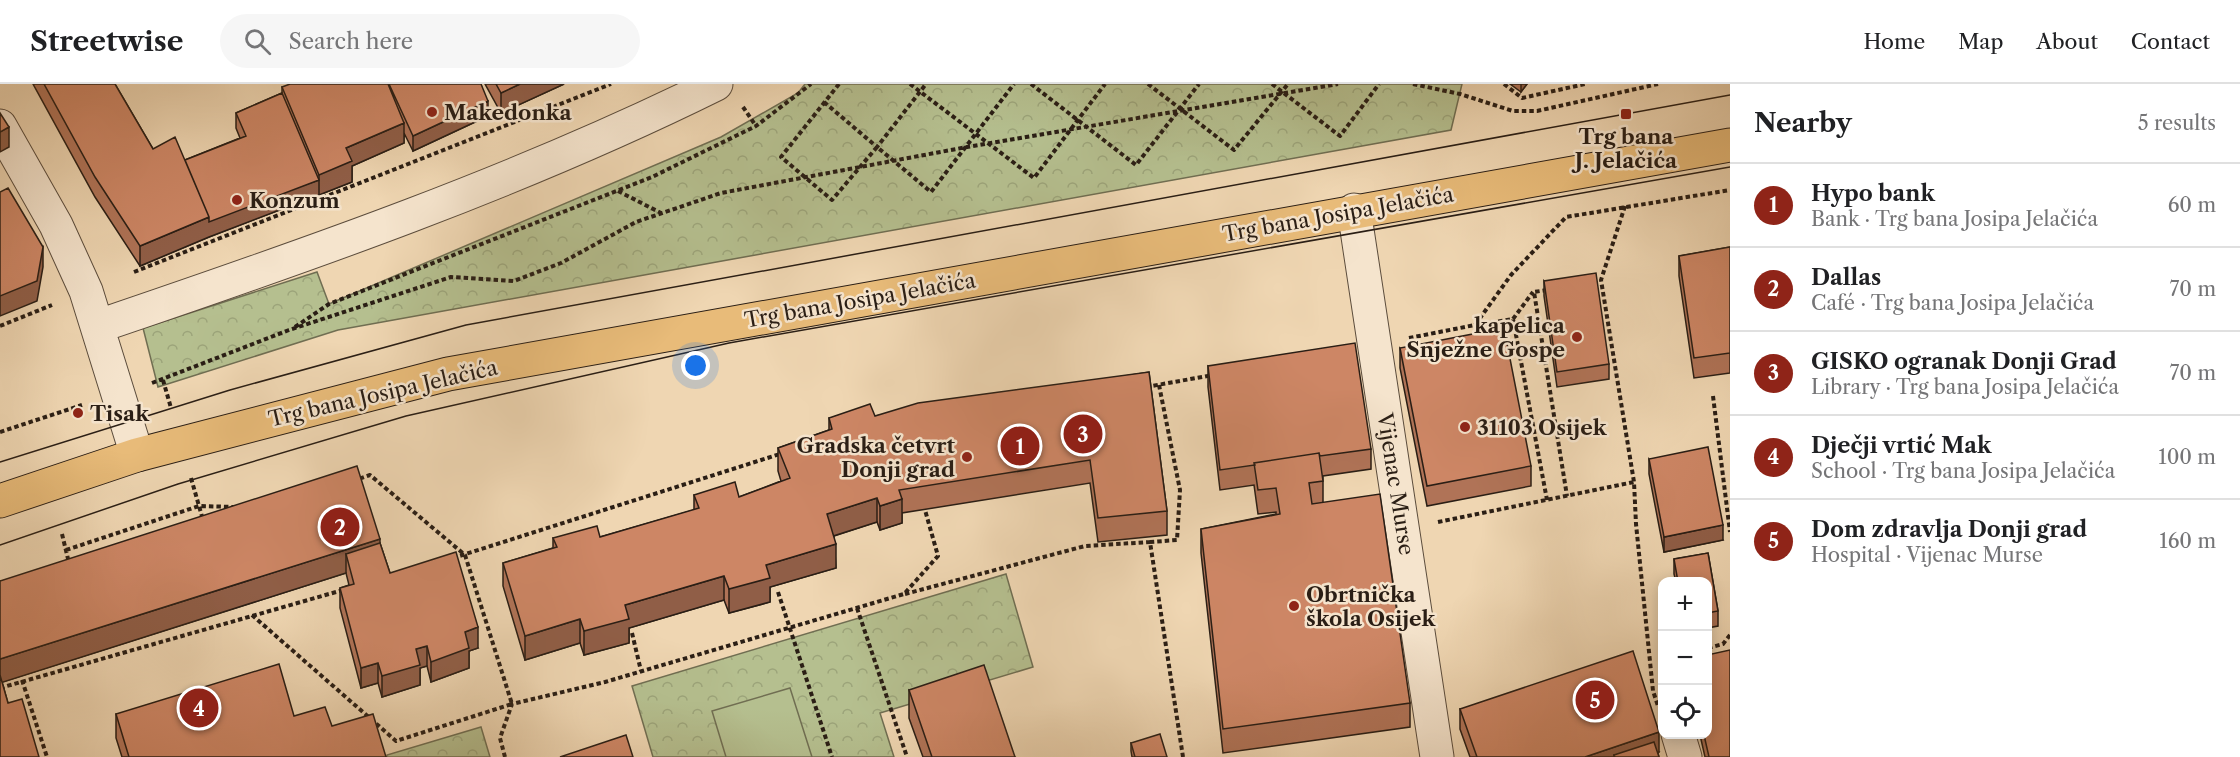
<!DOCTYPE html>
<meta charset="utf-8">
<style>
:root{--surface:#fff;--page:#f6f6f6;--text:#202124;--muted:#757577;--line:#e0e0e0;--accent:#8f2418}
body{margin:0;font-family:"Libre Caslon Text",serif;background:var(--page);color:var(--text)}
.controls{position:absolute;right:18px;bottom:18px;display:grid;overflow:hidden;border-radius:12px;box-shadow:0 3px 15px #0003}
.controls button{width:54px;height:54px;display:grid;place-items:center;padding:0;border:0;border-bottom:2px solid var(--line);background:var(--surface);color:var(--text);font:30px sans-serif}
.you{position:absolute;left:696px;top:282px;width:21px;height:21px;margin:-15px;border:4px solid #fff;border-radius:50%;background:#1a73e8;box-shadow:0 0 0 9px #1a73e833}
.badge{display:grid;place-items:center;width:39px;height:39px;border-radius:50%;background:var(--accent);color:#fff;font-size:20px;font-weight:700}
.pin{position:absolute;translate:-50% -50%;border:3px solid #fff;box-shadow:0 2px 6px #0006}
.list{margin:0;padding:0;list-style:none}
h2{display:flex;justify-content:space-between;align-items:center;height:78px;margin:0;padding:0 24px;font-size:26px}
h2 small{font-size:20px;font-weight:400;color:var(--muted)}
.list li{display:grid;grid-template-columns:39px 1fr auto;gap:18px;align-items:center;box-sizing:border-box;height:84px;padding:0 24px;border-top:2px solid var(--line)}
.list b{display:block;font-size:22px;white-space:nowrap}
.list p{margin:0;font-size:20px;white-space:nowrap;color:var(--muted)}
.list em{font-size:20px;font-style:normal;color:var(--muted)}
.icon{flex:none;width:33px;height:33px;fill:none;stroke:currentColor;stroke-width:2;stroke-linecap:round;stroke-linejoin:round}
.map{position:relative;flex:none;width:1730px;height:673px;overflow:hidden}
header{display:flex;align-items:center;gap:36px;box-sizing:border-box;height:84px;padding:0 30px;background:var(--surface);border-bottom:2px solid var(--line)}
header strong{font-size:28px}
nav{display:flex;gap:33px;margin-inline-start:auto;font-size:21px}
.search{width:420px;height:54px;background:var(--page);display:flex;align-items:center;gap:15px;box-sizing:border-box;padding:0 21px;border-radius:33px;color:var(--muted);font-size:22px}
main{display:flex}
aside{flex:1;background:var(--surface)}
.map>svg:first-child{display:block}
.forest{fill:url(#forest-crowns);stroke:#706e52;stroke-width:1.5}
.garden{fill:#b5bf8f;stroke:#706e52;stroke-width:1.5}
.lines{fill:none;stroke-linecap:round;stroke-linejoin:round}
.minor-casing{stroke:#5b4c3c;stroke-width:35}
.major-casing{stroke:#2a1e15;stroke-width:35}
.path{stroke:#2a1e15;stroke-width:4;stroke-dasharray:4.5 3;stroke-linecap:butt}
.minor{stroke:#f5e4cd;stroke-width:33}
.major{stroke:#e8bb79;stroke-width:33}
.tram{stroke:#2a1e15;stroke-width:1.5}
.wall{fill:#b07357;stroke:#2a1e15;stroke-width:1.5}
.shaded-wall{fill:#905e47;stroke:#2a1e15;stroke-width:1.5}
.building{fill:#cd8665;stroke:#2a1e15;stroke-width:1.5}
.poi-dot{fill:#8f2418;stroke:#f5e4cd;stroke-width:2}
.labels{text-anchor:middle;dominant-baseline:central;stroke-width:5;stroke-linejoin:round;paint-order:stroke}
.poi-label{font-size:21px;font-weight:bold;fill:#2a1e15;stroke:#f5e4cd;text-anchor:start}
.street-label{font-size:21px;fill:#2a1e15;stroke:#f5e4cd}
</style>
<header>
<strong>Streetwise</strong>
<div class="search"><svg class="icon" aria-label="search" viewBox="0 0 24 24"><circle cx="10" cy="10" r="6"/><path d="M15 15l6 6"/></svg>Search here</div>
<nav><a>Home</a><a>Map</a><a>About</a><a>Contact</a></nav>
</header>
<main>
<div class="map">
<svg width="1730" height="673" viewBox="0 0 1730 673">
<defs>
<pattern id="forest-crowns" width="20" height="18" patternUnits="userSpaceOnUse" patternTransform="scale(1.5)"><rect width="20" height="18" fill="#b5bf8f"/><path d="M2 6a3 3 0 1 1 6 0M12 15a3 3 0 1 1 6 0" fill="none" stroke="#9ca47a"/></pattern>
</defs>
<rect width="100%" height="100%" fill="#efd6b2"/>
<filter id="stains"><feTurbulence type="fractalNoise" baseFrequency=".00333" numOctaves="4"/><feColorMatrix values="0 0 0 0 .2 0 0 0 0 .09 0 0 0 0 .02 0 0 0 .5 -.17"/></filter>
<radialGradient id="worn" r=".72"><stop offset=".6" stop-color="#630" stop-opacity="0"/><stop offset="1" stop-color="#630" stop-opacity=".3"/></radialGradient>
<path class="forest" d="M805,0H1462L1451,46L338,246L158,303L143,244L317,188L329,220L721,53L798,9Z
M1006,490L1033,583L880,629L894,673H653L632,602Z
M481,643L490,673H387V671Z"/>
<path class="garden" d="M790,604L812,673H726L712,627Z"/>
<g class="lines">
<defs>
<path id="minor" d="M0,42L56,141L86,207L137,371
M1354,126L1437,673
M99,242C308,171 518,98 716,0
M1678,650L1685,673"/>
<path id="major" d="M0,417L137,371L448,290L1730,61"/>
</defs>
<use href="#minor" class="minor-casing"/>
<use href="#major" class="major-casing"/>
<path class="path" d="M839,0L781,73L832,116L877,63L931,108L1014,0
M910,0L1034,94L1105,0
M1031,0L1136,81L1199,0
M1148,0L1234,66L1288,0
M1272,0L1340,52L1379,0
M1413,0L1460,10L1513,27H1537L1658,0
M1504,0L1522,14L1585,0
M824,18L877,63L926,0
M743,23L756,42
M618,107L661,129
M1625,122L1601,196L1634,398L1636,440L1653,607L1658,622
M134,188L611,0
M1547,206L1534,208L1567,412
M1513,235L1533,208
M1476,241L1513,235L1547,416
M0,242L52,221
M295,243L329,220L652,93L756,42L811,0
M1409,254L1475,241L1511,191L1566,133L1730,106
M163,296L171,324
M152,299L289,246L451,193L514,197L561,179L636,138L721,109L967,63L1338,0
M1159,301L1180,406L1177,456L1150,458L1183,673
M1146,303L1213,291
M1713,312L1730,448
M0,348L82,321
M191,394L203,436
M1438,438L1634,398
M62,450L69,479
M66,466L199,422L235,423
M453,474L780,370
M778,508L832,673
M905,510L1085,462L1150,458
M857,524L907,673
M252,531L396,657L512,620L465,471L370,391L356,396
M632,549L641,587
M1708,564L1723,560L1730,551
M22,596L47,673
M0,604L343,506
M505,673L500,654L512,620L605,598L904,510L938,472L925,426"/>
<use href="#minor" class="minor"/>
<use href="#major" class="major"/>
<path class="tram" d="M0,378L230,306L466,241L1730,11
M0,461L178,400L406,332L729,259L1730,83"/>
</g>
<path class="wall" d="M33,0H115L153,65L185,76L240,54L236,44V29L282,9V3L481,0L488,32L413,67L404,49V59L352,82V98L319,111L209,153L140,182L95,113Z
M485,0H564L501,29Z
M1510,0H1527L1521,8Z
M1730,163V289L1694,294L1679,192V172Z
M1544,197L1609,280V295L1557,303L1544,212Z
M1400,264L1531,382V402L1427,422L1400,284Z
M1208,282L1371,365V385L1323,392V418L1410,619V643L1223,669L1201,469V445L1276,430V428L1258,430L1254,401L1220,406L1208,303Z
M1149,288L1167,427V451L1098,458L1090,399L902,429V439L880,446L877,438L834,452L836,484L770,503V518L729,529L724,516L629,544V559L584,571L580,559L525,576L503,502V479L553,464V454L600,453L694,426V411L739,413L781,397L778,387V364L829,346V334L875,332Z
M1649,375L1723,456L1664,468L1649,390Z
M380,459L390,489L478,564L469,567V584L431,598L427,582L420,584V601L382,613L378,599L361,604L340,524V504L349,501L346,489L2,598L8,619L0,673V497Z
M1708,469L1718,527V542L1707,544V498H1676L1674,490V475Z
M909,606L1015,673H923L909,634Z
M1460,625L1659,668L1658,669L1659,673H1470L1460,645Z
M116,630L294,632L332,642L386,673H122L116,654Z
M1700,651H1707L1730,673H1705Z
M1131,659L1167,673H1132L1131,667Z"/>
<path class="shaded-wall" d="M520,0H564L501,29V9Z
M1521,0H1527L1521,8Z
M488,17V32L413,67V52Z
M404,39V59L352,82V98L319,111V91L346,64Z
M9,43V63L0,68V48Z
M319,96V111L209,153L140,182V162L209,133Z
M43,163V183L37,217L0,232V212Z
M877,414V438L827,454V430Z
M902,415V439L880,446V422Z
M1723,441V456L1664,468V453Z
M380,455V479L346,470V489L0,599V575Z
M836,460V484L770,503V518L729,529V505L766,481Z
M724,492V516L629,544V559L584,571V547L625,521Z
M580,535V559L525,576V552Z
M478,543V564L469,567V584L431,598V578L465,548Z
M427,562V582L420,584V601L382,613V592L416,565Z
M378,579V599L361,604V584Z
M1659,648V668L1646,673L1614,671V673H1585Z"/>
<path class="building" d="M44,0H115L153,65L175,53L209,133L140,162L95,93Z
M290,0H388L404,39L346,64L352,77L319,91L282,3Z
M389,0H481L488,17L413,52Z
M496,0H520L501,9Z
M282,9L319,96L209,138V133L185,76L246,52L236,29Z
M0,29L9,43L0,48Z
M8,104L43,163L37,197L0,212V108Z
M1730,163V269L1694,274L1679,172Z
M1596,189L1609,280L1557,288L1544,197Z
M1504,244L1531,382L1427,402L1400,264Z
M1355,259L1371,365L1320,372L1319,369L1254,379L1255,381L1220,386L1208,282Z
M1149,288L1167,427L1098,434L1090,376L899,406L902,415L880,422L877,414L827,430L836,460L766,481L770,494L729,505L724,492L625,521L629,535L584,547L580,535L525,552L503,479L557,463L553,454L597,442L600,453L699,424L694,411L735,398L739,413L790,394L778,364L832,345L829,334L870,320L875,332L918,319Z
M1708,363L1723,441L1664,453L1649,375Z
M1319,369L1323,397L1309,399L1312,420L1380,410L1410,619L1223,645L1201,445L1280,430L1276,404L1258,406L1254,379Z
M357,382L380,455L0,575V497Z
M380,459L390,489L456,468L478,543L465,548L469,564L431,578L427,562L416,565L420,581L382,592L378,579L361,584L340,504L354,500L346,470Z
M1708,469L1718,527L1707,529V498H1678L1674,475Z
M1730,566V673H1709L1704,651H1707V571Z
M1633,567L1659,648L1585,673H1477L1460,625Z
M279,580L294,632L325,623L332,642L373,630L386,673H129L116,630Z
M984,581L1015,673H932L909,606Z
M0,591L8,619L22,615L39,673H0Z
M1160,650L1167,673H1135L1131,659Z
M626,651L633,673H560Z
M1654,658L1659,673H1615L1614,671Z"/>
<g class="poi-dot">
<circle cx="432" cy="28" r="6"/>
<rect x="1620" y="24" width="12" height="12" rx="3"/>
<circle cx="237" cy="116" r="6"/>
<circle cx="1577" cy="253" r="6"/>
<circle cx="78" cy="329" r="6"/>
<circle cx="1465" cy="343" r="6"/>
<circle cx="967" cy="373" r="6"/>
<circle cx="1294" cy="522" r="6"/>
</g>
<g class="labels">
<g class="poi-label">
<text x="444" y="28">Makedonka</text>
<text x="1626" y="52" text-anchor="middle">Trg bana<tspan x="1626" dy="24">J. Jelačića</tspan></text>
<text x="249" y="116">Konzum</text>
<text x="1565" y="241" text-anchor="end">kapelica<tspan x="1565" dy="24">Snježne Gospe</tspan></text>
<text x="90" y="329">Tisak</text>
<text x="1477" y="343">31103 Osijek</text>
<text x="955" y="361" text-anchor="end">Gradska četvrt<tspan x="955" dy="24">Donji grad</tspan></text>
<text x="1306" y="510">Obrtnička<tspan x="1306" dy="24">škola Osijek</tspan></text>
</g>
<g class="street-label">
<text transform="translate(1338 130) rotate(-10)">Trg bana Josipa Jelačića</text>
<text transform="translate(860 216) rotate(-10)">Trg bana Josipa Jelačića</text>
<text transform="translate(383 309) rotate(-13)">Trg bana Josipa Jelačića</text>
<text transform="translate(1396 400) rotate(81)">Vijenac Murse</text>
</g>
</g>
<rect width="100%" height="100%" filter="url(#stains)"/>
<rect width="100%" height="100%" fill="url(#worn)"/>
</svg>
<div class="controls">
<button>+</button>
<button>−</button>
<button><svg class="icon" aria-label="locate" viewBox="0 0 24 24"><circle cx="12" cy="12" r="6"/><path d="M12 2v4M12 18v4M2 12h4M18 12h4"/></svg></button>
</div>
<div class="you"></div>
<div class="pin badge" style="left:1020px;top:362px">1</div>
<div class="pin badge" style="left:340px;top:443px">2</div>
<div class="pin badge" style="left:1083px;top:350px">3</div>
<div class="pin badge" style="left:199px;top:624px">4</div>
<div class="pin badge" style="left:1595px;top:616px">5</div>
</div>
<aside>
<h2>Nearby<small>5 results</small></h2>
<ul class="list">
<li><span class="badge">1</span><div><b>Hypo bank</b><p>Bank · Trg bana Josipa Jelačića</p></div><em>60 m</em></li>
<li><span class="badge">2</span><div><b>Dallas</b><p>Café · Trg bana Josipa Jelačića</p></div><em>70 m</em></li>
<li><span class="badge">3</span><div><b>GISKO ogranak Donji Grad</b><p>Library · Trg bana Josipa Jelačića</p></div><em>70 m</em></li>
<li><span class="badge">4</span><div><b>Dječji vrtić Mak</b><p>School · Trg bana Josipa Jelačića</p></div><em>100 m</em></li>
<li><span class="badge">5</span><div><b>Dom zdravlja Donji grad</b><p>Hospital · Vijenac Murse</p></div><em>160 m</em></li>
</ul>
</aside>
</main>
